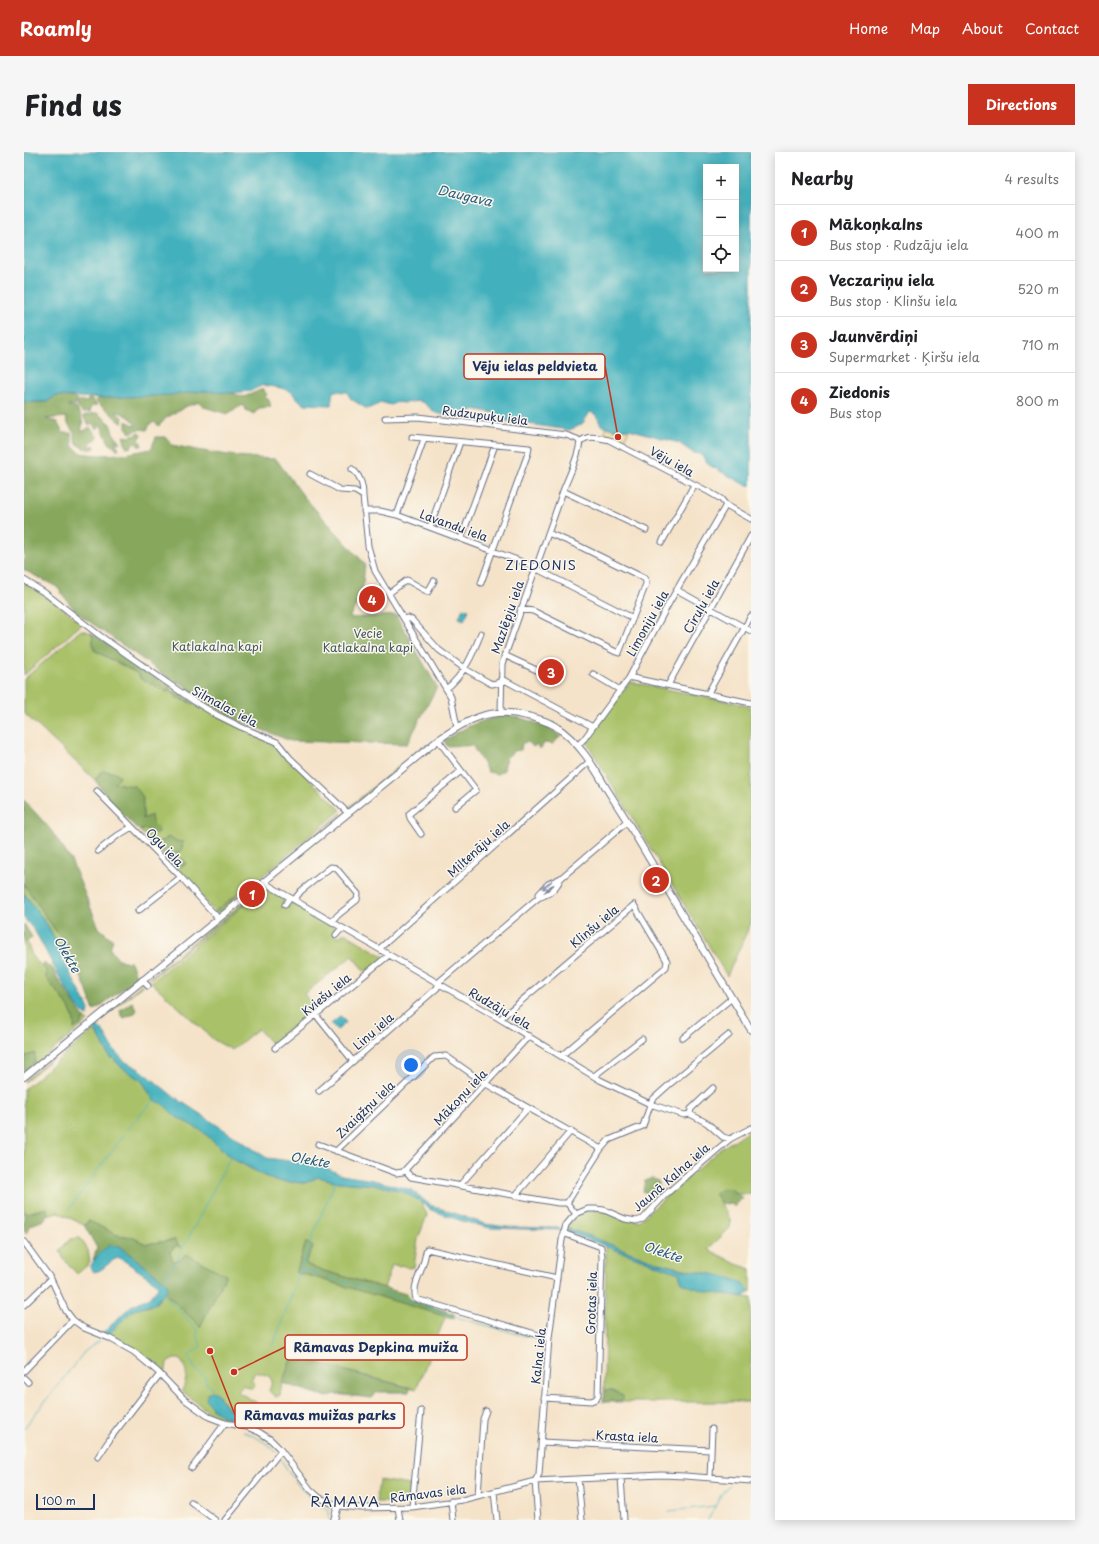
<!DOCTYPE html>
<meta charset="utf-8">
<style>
:root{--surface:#fff;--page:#f6f6f6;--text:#202124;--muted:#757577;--line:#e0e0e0;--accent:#c8321e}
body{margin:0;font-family:"Playpen Sans",sans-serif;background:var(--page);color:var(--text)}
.controls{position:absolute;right:12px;top:12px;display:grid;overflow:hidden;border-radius:0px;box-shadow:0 2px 10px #0003}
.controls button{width:36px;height:36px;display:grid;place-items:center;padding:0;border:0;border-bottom:1px solid var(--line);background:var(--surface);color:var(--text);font:20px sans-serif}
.scale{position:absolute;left:12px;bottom:10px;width:59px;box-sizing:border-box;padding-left:4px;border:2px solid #1b2f5e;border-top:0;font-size:11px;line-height:14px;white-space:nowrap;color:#1b2f5e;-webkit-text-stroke:3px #fbf7ec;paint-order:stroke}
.you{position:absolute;left:387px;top:913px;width:14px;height:14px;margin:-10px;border:3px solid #fff;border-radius:50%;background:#1a73e8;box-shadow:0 0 0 6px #1a73e833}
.badge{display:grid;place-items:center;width:26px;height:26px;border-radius:50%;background:var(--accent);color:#fff;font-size:13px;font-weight:700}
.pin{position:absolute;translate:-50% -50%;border:2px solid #fff;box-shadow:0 1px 4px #0006}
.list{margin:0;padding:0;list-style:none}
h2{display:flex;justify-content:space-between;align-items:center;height:52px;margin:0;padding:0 16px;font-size:17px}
h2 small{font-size:13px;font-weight:400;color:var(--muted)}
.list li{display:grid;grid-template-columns:26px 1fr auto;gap:12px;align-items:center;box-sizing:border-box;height:56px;padding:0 16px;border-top:1px solid var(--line)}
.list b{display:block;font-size:15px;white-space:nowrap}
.list p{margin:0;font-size:13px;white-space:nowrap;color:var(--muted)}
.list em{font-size:13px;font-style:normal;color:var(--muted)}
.icon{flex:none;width:22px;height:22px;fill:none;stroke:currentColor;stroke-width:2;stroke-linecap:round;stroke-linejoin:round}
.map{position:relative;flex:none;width:727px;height:1368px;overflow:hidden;border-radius:0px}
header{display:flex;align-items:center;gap:24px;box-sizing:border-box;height:56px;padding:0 20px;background:var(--accent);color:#fff}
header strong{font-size:19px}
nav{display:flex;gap:22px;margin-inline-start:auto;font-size:14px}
.intro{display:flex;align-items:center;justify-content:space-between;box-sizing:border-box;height:96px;padding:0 24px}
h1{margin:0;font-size:28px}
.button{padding:10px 18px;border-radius:0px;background:var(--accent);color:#fff;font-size:14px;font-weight:700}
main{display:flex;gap:24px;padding:0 24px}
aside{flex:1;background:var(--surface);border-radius:0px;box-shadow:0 2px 10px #0003}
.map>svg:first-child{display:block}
.green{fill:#a9c167;stroke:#627862}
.forest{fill:#86a75c;stroke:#506b5d}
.sand{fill:#eeda9e;stroke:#84847e}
.water{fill:#42b1bd;stroke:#2e708e;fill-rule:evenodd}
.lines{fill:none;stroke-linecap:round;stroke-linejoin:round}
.stream{stroke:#42b1bd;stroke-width:1}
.minor-casing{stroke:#676e83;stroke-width:7}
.major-casing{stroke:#676e83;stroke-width:8}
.minor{stroke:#fff;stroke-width:5}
.major{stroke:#fff;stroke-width:6}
.oneway{stroke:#8d97ae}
.labels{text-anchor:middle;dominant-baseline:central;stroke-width:3;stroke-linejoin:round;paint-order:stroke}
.street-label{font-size:12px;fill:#1b2f5e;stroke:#fbf7ec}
.park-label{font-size:12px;fill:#465b61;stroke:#fbf7ec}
.water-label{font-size:13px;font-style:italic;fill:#295c7f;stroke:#fbf7ec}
.neighbourhood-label{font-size:13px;letter-spacing:1px;fill:#1b2f5e;stroke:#fbf7ec}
.quarter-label{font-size:14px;letter-spacing:1px;fill:#1b2f5e;stroke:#fbf7ec}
.leader{fill:none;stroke:#c8321e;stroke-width:1.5}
.callout-dot{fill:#c8321e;stroke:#fbf7ec;stroke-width:1.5}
.callout{fill:#fbf7ec;stroke:#c8321e;stroke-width:1.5}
.callout-label{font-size:13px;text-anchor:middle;font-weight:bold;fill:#1b2f5e}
</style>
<header>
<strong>Roamly</strong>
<nav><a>Home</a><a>Map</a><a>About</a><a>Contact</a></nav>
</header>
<div class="intro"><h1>Find us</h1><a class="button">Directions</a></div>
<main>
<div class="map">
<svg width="727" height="1368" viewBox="0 0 727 1368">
<rect width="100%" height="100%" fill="#fbf7ec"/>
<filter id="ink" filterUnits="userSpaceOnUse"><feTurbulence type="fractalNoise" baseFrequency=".025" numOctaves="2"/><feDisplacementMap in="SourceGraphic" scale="8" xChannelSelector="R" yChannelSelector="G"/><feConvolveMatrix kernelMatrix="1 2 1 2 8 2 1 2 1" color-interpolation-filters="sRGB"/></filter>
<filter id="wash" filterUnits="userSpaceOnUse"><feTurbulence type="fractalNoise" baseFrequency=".012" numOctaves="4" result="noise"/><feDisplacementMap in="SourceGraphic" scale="16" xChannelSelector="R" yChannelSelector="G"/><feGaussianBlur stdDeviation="0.9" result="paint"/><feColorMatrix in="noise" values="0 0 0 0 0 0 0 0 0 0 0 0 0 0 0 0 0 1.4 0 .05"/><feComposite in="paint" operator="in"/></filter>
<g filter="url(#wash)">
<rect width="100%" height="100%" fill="#f5e3c9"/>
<path class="green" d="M0,430L32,450L58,472L0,523Z
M57,478L68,481L70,498L114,522L117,527L148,538L171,552L252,592L261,603L317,658L242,721L190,760L165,728L151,716L162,712L160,708L150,706L151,702L139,689L129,690L116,679L121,677L131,682L119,667V661L97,632L90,631L96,625L93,621L78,619L71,628L0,561V527Z
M606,530L708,550L727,555V771L703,824L562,589Z
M397,596L398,597L326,656H324Z
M318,661L316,664L247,720Z
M0,732L44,797L38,806L32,789L24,774L0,741Z
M238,735H241L125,828L126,825Z
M242,735L259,745V751L262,754L269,751L311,775L312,779L311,782L314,785L319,782H322L359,804L358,809L342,821L328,804L280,842L291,856L296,857L294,859L290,857L288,858V862L254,892H248L234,877L208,898L190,888L127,830Z
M213,744L204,755L195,762L191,761Z
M0,787L3,790L9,806L22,818L46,857L51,870L50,877L58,871L60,866L64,869L0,922V919L11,910L2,904L0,905Z
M118,832H120L0,930V928Z
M70,878L82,896L86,906H89L97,915L118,929L130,948L139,952L151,964L178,979L209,1007L233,1020L251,1029L281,1031L294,1025L315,1030L352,1033L378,1039L394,1048L398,1052L403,1063L394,1087L390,1115L385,1116L377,1113L376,1114L368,1113L360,1136L290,1116L281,1111L272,1121L280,1122L419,1163L421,1166L392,1237L311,1216L269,1203L258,1231L256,1243L252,1245L245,1239L248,1230L246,1224L231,1220L227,1228L231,1232L228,1237L219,1233L214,1240L233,1251L232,1266L238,1270L235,1274L188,1263L158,1239C164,1224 164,1220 156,1207H150L143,1211L141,1224C123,1205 108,1193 85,1182L109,1158L130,1153L140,1141L153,1152L176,1175L201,1123L156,1107L149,1110L146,1100L153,1093L156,1095L151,1088L122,1092L108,1085L93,1083L65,1069L60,1073L34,1060L24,1063L23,1056L3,1061L0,1058V937Z
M727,978V1042H714L707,1037L691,1041L707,1069L706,1076L684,1097L712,1112L727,1117V1140C724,1138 723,1135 721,1134C695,1119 663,1120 635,1111C603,1100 574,1086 542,1076C546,1072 550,1065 555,1062C570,1052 599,1065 615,1069L696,997Z
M56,1086L64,1098L66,1111L53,1122L39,1106L36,1098L46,1087Z
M582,1094L655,1121L657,1127L686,1140L727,1146V1250H579L599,1248L587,1238L580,1239Z
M355,1328L386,1333L385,1350H352Z"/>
<path class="forest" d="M239,237L243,243L241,245L245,248L247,255L235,256L230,262L222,258L219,253L203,262L180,255L176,250L163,254L142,266L135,274L130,270L126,272L123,278L115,277L106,281L102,275V269L112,274C109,266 99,260 91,260L99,266L98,271C92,268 88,262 83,258C78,254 76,254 72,249L75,246L146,243L179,239L208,241L220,245Z
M31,244L48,245L54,248L52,252L44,254V255L51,254C56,262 61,269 57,278L60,279L66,275L74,286L66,292V295L70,293L71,296C65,299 57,296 52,291L50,281L43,270L42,265L22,267L33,270L39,281H47L49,295L57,301L72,303L101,302L127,297L132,285H142L148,293C182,300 217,306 252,307L281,346L341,412L338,442L325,466L372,463L413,535L383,592L267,589L215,569L179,549L160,533L142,524L52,460L33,435L0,418V250H23Z
M64,247H68L73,253L68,254L65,259L67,260L59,261L54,256L53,252C56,247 58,249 63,250Z
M73,261L86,271L89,281L96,290L95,291L91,289L95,297H92L85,291L76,272L74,276L72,277L70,274L69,271L65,273L59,264Z
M115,280L118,282L117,285L114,287L117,291L118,294H114L111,289L106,296L102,295L99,284L107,285L109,282L111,283Z
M68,481L146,534L148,538L171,552L153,546L148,539L144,540L117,527L114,522L70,498Z
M484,563C505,568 519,572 537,584L529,592L520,591L517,597L512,593L509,595L504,590L498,591L497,598L490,599L482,606L480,618L473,622L464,620L448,593C439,595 432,593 423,594L420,589C443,573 457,568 484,563Z
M78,619L93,621L96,625L90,631L111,634L119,645V667L127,663L128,670L136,678L131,682L121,677L116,679L81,646L79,639L71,628Z
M0,648L26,677L47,708L75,776L89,788L86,796C91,806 95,809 107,810L113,826L70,859L62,836L44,797L0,732Z
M144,685L151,689L159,690L157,700L151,702L150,706L160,708L162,712L151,716L129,690L139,689Z
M0,772L8,785L3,790L0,787Z
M20,810L29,817L34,827L60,866L58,871L50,877C53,858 32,840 22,826V818L19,815Z
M108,850L113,858L110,862L100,866L97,863L96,858Z
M11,901V910L0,919V905Z
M628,1026L635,1030L634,1043L627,1044L619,1039L621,1029Z
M701,1036L707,1037L719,1047L715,1048L711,1055L707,1052L696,1051L694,1045L691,1041Z
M23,1056L24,1063L20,1068L7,1073L2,1081L0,1078V1058L3,1061Z
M65,1069L93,1083L107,1085L122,1092L151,1088L157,1096L152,1093L146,1100L149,1110L156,1107L162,1102L202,1123L176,1175L153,1152L140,1141L144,1136L143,1131L96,1095L73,1104L69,1108L73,1096L60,1073Z
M282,1090L289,1095L281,1111L290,1116L382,1142L388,1148L430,1162V1167L280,1122L272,1121Z
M269,1203L311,1216L386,1236L385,1240H353L348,1246L311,1242L303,1245L258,1231Z
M587,1238L599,1244V1248L579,1250L580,1239Z"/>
<path class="sand" d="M583,275L593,278L605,277L599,293L594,290L593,288L579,283Z"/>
<path class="water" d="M0,0H727V334L718,331L685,313L676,302L669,301L655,291L605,277L593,278L577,273C574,268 573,261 566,260L559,271L553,275L545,278L477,268L470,261L450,257L439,265L433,266L412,261L400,251L395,249L379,251L373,250L367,253L356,250L355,252L343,257L327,247L323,240L309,239L307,253L279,252L266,239L257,236L239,233L226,239L208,241L179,239L146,243L80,246L31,244L23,250H0ZM682,15H712V117H682Z
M439,456L445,458L440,468L435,466Z
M0,741L24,774L32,789L38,806L63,853L65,858L64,864C51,861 20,793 10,778C7,774 3,770 0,766Z
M317,864L322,871L313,878L307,872Z
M73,873L79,879L89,897L100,909L117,918L149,944L243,1006L297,1013L317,1023L349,1028L388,1038L406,1053L461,1072L483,1075L536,1076V1078L466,1076L438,1069L407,1058L394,1048L378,1039L352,1033L315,1030L294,1025L281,1031L251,1029L209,1007L178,979L151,964L139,952L130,948L118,929L97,915L89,906H86L70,875Z
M544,1077C585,1089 623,1111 666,1119C681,1121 718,1124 725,1139L722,1144C701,1144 678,1140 658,1131L655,1121L543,1080Z
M86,1093L96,1095L143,1131L144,1136L131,1152L109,1158L85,1182L81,1184L78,1182L107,1154L126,1145L134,1135L133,1131L96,1106C85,1107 81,1119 70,1120L66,1116C70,1106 77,1099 86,1093Z
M188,1239C196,1241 195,1246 199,1251C203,1256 207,1259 213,1262L216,1269C199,1264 191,1264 182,1247L184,1241Z"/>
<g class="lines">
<path class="stream" d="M45,1057L110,969L131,947
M277,1117L383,1148L442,1168L519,1189
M139,1128L153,1108L207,1004
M138,1143L156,1158L174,1179L173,1184L177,1194L166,1202L165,1206L168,1210L170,1216L181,1225L182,1232L187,1234L188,1238
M249,1194L295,1068L312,1028
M0,1276L61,1199L77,1188
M219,1279C231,1285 243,1290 252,1300
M257,1308C271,1329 281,1347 305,1358V1368
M645,1359L691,1354
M684,1368L698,1341L705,1333"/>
</g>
</g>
<g filter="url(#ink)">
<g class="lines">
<defs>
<path id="minor" d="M361,266L394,265L542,283L553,287L556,290
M388,285L505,296L504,301L457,431
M556,290C563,282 576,286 585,288L685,340L697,347L702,353L727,367
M328,317C337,324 339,333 339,344
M286,322L316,338L331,339L339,344L344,394L351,419L427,545L433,575
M539,339L622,378
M340,359H356L373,363L512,415
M373,363L400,287
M406,375L436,290
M437,387L471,293
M638,390L670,333
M511,416L609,466
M0,428L21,441L75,483L168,548L193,563L217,575L253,590L266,606L324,661
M653,438L727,479
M365,441L383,428L404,440L410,429
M496,457L509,459L592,500L595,501L622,432V429L620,426L553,393L524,381
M380,467L384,466L388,468L415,498L441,517L464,530L468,532L477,530
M480,503L519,521
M569,522L596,538
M605,526H609L727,551
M477,527L484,530L569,575
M644,533L727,384
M422,537C440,523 449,502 457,481
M684,541L727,464
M477,560L478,512L539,339C545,323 554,307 556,290
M414,588L452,638L431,655
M554,593L560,587L605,526L645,451L702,353
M73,639L155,723L194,766
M397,682L386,666L385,662L437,619
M74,699L93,684L108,675
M241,729L246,734L476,867L576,928L626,952L660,963L666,962L683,971L699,985L706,987
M514,746L515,742L524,732L537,726L603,670
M270,748L277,739L307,715L312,716L334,742L333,748L314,763L308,770
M261,753L266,746
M114,759L157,725
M312,783L318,776
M355,797L566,609
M118,828L124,834
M292,863L329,909
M476,867L610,753L643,809L642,815L537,904
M659,886L708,846
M251,896L365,803
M570,924L618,887
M295,939L413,836L416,829L514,746C526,742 532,737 537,726
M666,962L667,957L689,936
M294,992L372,1021L379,1020L505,884
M312,999L410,905L422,904L462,932L577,997
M382,1019L387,1025L534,1051H543
M436,1033L504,956
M491,1044L547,979
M543,1051L577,997L585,988L619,974L628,948L647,931L705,883
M543,1051L552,1062
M0,1090L27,1127L42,1159L49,1168L60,1176L85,1186L110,1200L134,1220L160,1247L185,1265L201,1271L223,1275L235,1280L246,1287L256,1297L286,1337L296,1346L314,1354L338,1356L388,1355L438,1348L511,1329L637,1323L661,1324L727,1329
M0,1153L27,1127
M525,1186L392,1147C388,1134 396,1124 399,1112C401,1107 401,1102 403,1097L533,1126
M0,1219L49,1168
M0,1226L4,1230
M520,1246L567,1249L572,1247L574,1244L578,1105L577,1095L539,1081
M517,1290L687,1298
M74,1305L88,1284L136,1222
M168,1316L201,1271
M597,1326L600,1368
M686,1326L688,1277
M554,1327L558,1368
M511,1329L515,1322L525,1186L538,1088L542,1073L547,1067L552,1062L564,1057H571L580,1058L601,1067L612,1069L619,1067L641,1043L695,996L706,987L727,976
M511,1329L514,1368
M470,1340L473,1368
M454,1344L459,1267L462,1259
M427,1349L429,1368
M167,1350L191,1368
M388,1355L397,1259
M374,1356L376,1368
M201,1368L257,1299"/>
<path id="major" d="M0,925L414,588C443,568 466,554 503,564C512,566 523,569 531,574C556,590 570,615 584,639C596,657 607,675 617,693C654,755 690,817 727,878
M310,1368L314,1354"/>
</defs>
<use href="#minor" class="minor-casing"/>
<use href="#major" class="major-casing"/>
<use href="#minor" class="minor"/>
<use href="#major" class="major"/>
</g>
<defs><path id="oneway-shaft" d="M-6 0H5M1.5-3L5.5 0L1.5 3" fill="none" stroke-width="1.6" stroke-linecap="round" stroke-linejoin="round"/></defs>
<use class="oneway" href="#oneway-shaft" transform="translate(523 733) rotate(139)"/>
</g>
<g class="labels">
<g class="street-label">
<text transform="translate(461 263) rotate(7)">Rudzupuķu iela</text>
<text transform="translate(648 309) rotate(29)">Vēju iela</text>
<text transform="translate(430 373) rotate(20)">Lavandu iela</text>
<text transform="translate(677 454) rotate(-61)">Cīruļu iela</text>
<text transform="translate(483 465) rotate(-71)">Mazlēpju iela</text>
<text transform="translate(623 471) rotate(-61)">Limoniju iela</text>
<text transform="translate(201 554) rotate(28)">Silmalas iela</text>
<text transform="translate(141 695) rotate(46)">Ogu iela</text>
<text transform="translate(454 696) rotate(-42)">Miltenāju iela</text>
<text transform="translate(570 774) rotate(-40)">Klinšu iela</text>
<text transform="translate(302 842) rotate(-39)">Kviešu iela</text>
<text transform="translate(476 856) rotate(30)">Rudzāju iela</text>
<text transform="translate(349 879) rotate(-41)">Linu iela</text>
<text transform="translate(436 945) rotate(-47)">Mākoņu iela</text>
<text transform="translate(341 957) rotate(-44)">Zvaigžņu iela</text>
<text transform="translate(647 1025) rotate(-41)">Jaunā Kalna iela</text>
<text transform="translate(567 1151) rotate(-88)">Grotas iela</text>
<text transform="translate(514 1204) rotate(-84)">Kalna iela</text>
<text transform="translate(603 1284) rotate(3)">Krasta iela</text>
<text transform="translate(404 1341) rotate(-7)">Rāmavas iela</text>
</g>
<g class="park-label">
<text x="344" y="481">Vecie<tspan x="344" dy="14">Katlakalna kapi</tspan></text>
<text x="193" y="494">Katlakalna kapi</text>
</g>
<g class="water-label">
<text transform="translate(441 43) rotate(13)">Daugava</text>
<text transform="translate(44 802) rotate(61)">Olekte</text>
<text transform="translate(286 1007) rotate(11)">Olekte</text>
<text transform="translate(639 1099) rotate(19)">Olekte</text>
</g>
<g class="neighbourhood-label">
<text x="517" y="412">ZIEDONIS</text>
</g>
<g class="quarter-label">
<text x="321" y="1349">RĀMAVA</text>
</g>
</g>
<path class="leader" d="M594 285L581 214M210 1220L261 1195M186 1199L211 1263"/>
<g class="callout-dot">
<circle cx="594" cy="285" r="4"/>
<circle cx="210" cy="1220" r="4"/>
<circle cx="186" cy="1199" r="4"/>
</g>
<g class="callout">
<rect x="440" y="202" width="141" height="25" rx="4"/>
<rect x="261" y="1183" width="182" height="25" rx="4"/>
<rect x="211" y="1251" width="169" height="25" rx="4"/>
</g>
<g class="callout-label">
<text x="511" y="219">Vēju ielas peldvieta</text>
<text x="352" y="1200">Rāmavas Depkina muiža</text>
<text x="296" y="1268">Rāmavas muižas parks</text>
</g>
</svg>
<div class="controls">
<button>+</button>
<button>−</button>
<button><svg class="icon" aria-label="locate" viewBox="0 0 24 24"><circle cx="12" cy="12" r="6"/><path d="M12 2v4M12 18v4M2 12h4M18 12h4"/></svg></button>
</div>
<div class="scale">100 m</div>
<div class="you"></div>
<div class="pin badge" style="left:228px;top:742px">1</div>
<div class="pin badge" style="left:632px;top:728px">2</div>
<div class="pin badge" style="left:527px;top:520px">3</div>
<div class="pin badge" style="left:348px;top:447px">4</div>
</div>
<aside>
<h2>Nearby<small>4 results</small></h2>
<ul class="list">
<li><span class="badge">1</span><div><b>Mākoņkalns</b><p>Bus stop · Rudzāju iela</p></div><em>400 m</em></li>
<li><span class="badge">2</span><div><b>Veczariņu iela</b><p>Bus stop · Klinšu iela</p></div><em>520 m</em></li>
<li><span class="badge">3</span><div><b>Jaunvērdiņi</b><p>Supermarket · Ķiršu iela</p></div><em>710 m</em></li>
<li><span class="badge">4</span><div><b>Ziedonis</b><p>Bus stop</p></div><em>800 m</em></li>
</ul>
</aside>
</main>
